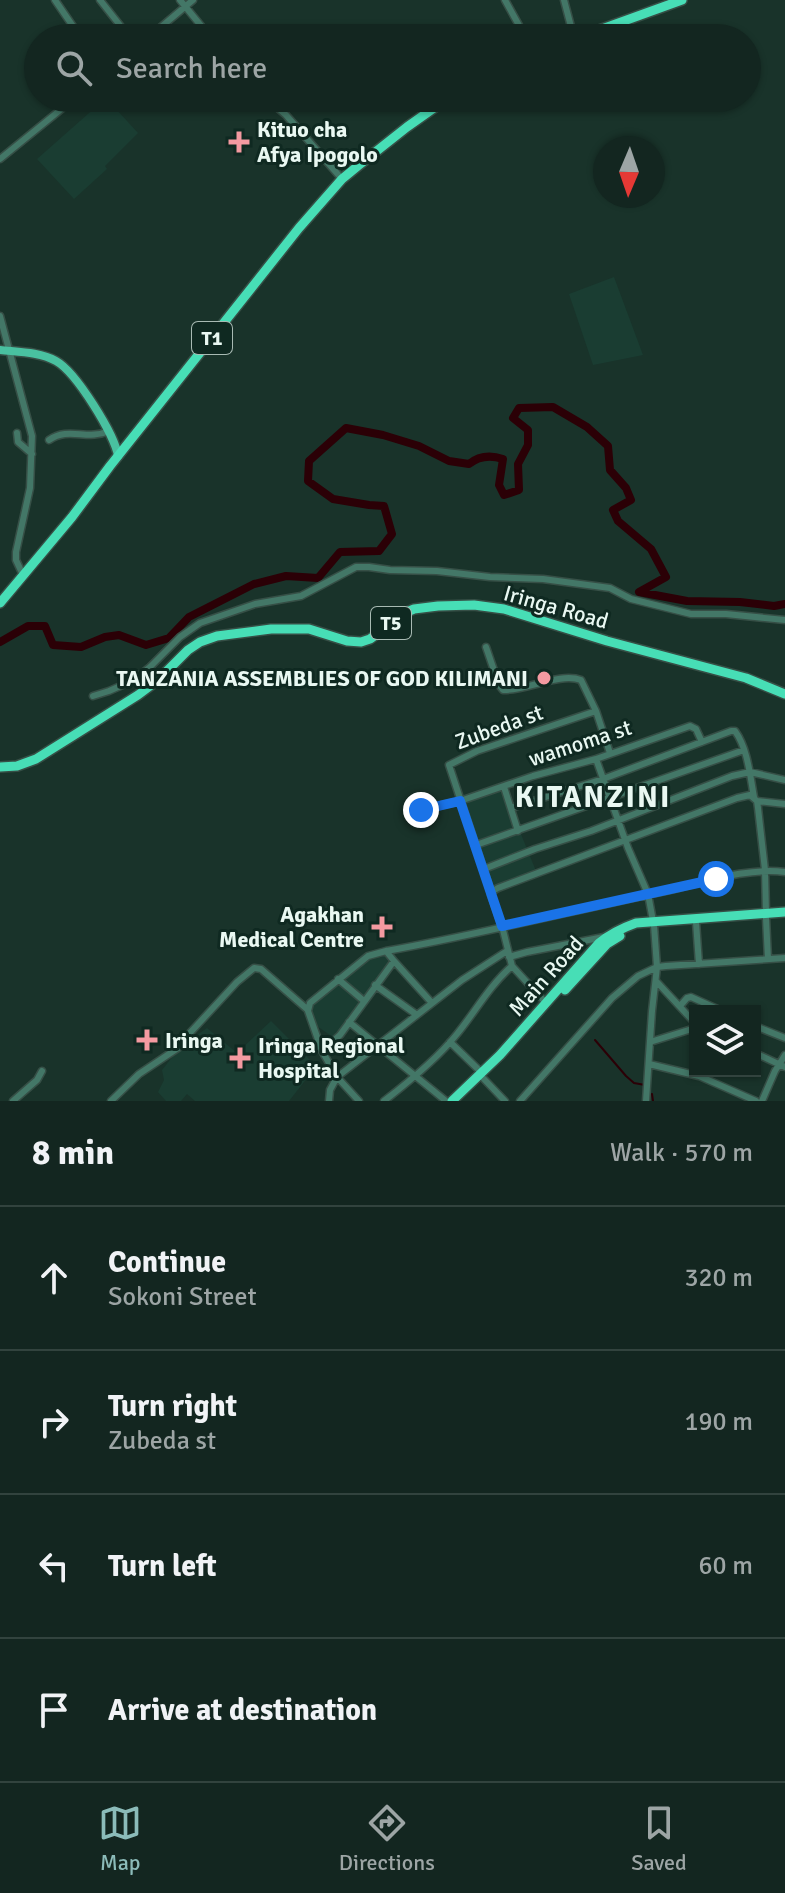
<!DOCTYPE html>
<meta charset="utf-8">
<style>
:root{--surface:#132620;--page:#1c2e29;--text:#f1f3f6;--muted:#9da5a5;--line:#32433e;--accent:#8bbbb9}
body{margin:0;font-family:Signika,sans-serif;background:var(--page);color:var(--text)}
.controls{position:absolute;right:24px;bottom:24px;display:grid;overflow:hidden;border-radius:0px;box-shadow:0 2px 6px #0004}
.controls button{width:72px;height:72px;display:grid;place-items:center;padding:0;border:0;border-bottom:2px solid var(--line);background:var(--surface);color:var(--text);font:40px sans-serif}
.compass{position:absolute;left:593px;top:136px;width:72px;height:72px;border-radius:50%;background:var(--surface);box-shadow:0 2px 6px #0004;rotate:182deg}
.stop{position:absolute;width:24px;height:24px;margin:-18px;border:6px solid #1a73e8;border-radius:50%;background:#fff}
.stop.end{background:#1a73e8;border-color:#fff;box-shadow:0 2px 8px #0008}
.list{margin:0;padding:0;list-style:none}
h2{display:flex;justify-content:space-between;align-items:center;height:104px;margin:0;padding:0 32px;font-size:34px}
h2 small{font-size:26px;font-weight:400;color:var(--muted)}
.list li{display:grid;grid-template-columns:52px 1fr auto;gap:24px;align-items:center;box-sizing:border-box;height:144px;padding:0 32px;border-top:2px solid var(--line)}
.list b{display:block;font-size:30px;white-space:nowrap}
.list p{margin:0;font-size:26px;white-space:nowrap;color:var(--muted)}
.list em{font-size:26px;font-style:normal;color:var(--muted)}
.icon{flex:none;width:44px;height:44px;fill:none;stroke:currentColor;stroke-width:2;stroke-linecap:round;stroke-linejoin:round}
.map{position:relative;flex:none;width:785px;height:1101px;overflow:hidden}
.search{position:absolute;background:var(--surface);box-shadow:0 2px 6px #0004;left:24px;right:24px;top:24px;height:88px;display:flex;align-items:center;gap:20px;box-sizing:border-box;padding:0 28px;border-radius:44px;color:var(--muted);font-size:30px}
.sheet{height:680px;background:var(--surface)}
nav{display:flex;justify-content:space-around;align-items:center;box-sizing:border-box;height:112px;border-top:2px solid var(--line);background:var(--surface);font-size:22px;color:var(--muted)}
nav a{display:grid;justify-items:center;gap:4px}
nav .on{color:var(--accent)}
.map>svg:first-child{display:block}
.built{fill:#1a3d32}
.lines{fill:none;stroke-linecap:round;stroke-linejoin:round}
.stream{stroke:#2b0006;stroke-width:2}
.river{stroke:#2b0006;stroke-width:8}
.minor-casing{stroke:#364f46;stroke-width:9}
.major-casing{stroke:#364f46;stroke-width:11}
.highway-casing{stroke:#364f46;stroke-width:12}
.minor{stroke:#437767;stroke-width:6}
.major{stroke:#49c1a0;stroke-width:8}
.highway{stroke:#47deb6;stroke-width:9}
.route{stroke:#1a73e8;stroke-width:10}
.poi-dot{fill:#f49aa1;stroke:#0f2921;stroke-width:3}
.labels{text-anchor:middle;dominant-baseline:central;stroke-width:6;stroke-linejoin:round;paint-order:stroke}
.shield{fill:#0f2921;stroke:#a8bab3;stroke-width:2}
.shield-label{font-size:20px;font-weight:bold;fill:#e9f8f2}
.poi-label{font-size:22px;font-weight:bold;fill:#e9f8f2;stroke:#0f2921;text-anchor:start}
.street-label{font-size:22px;fill:#e9f8f2;stroke:#0f2921}
.district-label{font-size:30px;font-weight:bold;letter-spacing:2px;fill:#e9f8f2;stroke:#0f2921}
</style>
<div class="map">
<svg width="785" height="1101" viewBox="0 0 785 1101">
<rect width="100%" height="100%" fill="#19332a"/>
<path class="built" d="M106,98L138,133L105,166L107,169L74,199L37,159Z
M614,277L643,355L593,365L569,294Z
M503,790L536,871L492,888L466,802Z
M385,953L393,961L337,1040L314,1024L309,1010L317,999L369,957Z
M271,1021L312,1062L315,1068L289,1101H195L187,1094L181,1101H166L158,1092L164,1080L162,1070L181,1046L207,1028L237,1053Z"/>
<g class="lines">
<path class="stream" d="M595,1040L626,1076L634,1083L645,1085
M652,1094L653,1101"/>
<path class="river" d="M0,642L28,626H45L53,645L81,647L105,637L119,635L146,645L169,638L189,617L254,584L286,576L318,578L340,552L379,551L392,534L384,506L369,505L333,499L308,481L309,461L346,428L383,435L419,446L449,461L469,464C480,455 491,455 503,459L499,485L504,495L519,490L518,464L528,445V430L513,418L519,408L553,407L587,427L608,446L610,470L626,488L631,500L613,510L618,521L651,549L666,577L639,592L687,601L740,602L774,606L785,604"/>
<defs>
<path id="minor" d="M55,0L81,38
M100,0L130,38
M180,0L211,38
M505,0L526,38
M564,0L574,38
M148,38L193,0
M266,98L286,115L342,179
M0,159L75,98
M0,316L32,436L30,488L16,552V560L23,575
M17,433L18,442L32,454
M49,440C69,426 87,441 109,431
M486,647L499,685L503,690C526,691 560,672 581,680L596,711L610,753
M93,696L109,691L134,680L150,667L180,637L200,623L255,604L301,596L356,567H369L390,570L437,571L490,577L543,579L610,588L631,599L691,614H726L785,620
M596,759L628,848L648,894L653,921
M504,787L518,831
M757,801L785,804
M511,808L603,779L731,731H735C748,749 750,776 754,797
M421,810L460,801L533,776L596,759L690,726L696,729L702,742
M476,845L744,750
M484,869L535,849L591,831L732,776L750,772L785,780
M491,892L449,765L477,751L596,711
M766,918L768,959
M696,922L699,964
M509,957L527,952L604,937
M394,961L432,1003
M338,979L364,1001
M656,981L695,1023
M375,985L417,1015
M546,1003L512,966L502,926L491,895V892L498,888L737,798L750,795L757,801L758,808L765,870L766,913
M680,1006L687,998L691,997L722,1011
M349,1022L446,1101
M755,1026L785,1038
M450,1042L481,1072
M650,1042L695,1028
M322,1051L340,1035L394,961L386,951
M755,1053L785,1067
M649,1064L699,1076L756,1101
M483,1078L505,1101
M13,1101L37,1080L42,1071
M111,1101L139,1074L181,1046L188,1035L237,982L254,968L261,969L308,1010
M329,1101L330,1090L337,1077L462,980L507,951
M359,1101L337,1077L322,1051L308,1011L310,1003L368,956L386,951C481,934 575,910 670,890C705,882 749,867 785,872
M384,1101C410,1081 437,1059 457,1034C475,1012 490,985 512,966
M520,1101L612,998L638,976L657,967L666,966L785,958
M646,1101L652,1011L657,967L654,925
M762,1101L775,1071L785,1055"/>
<path id="major" d="M0,350C18,352 40,352 56,361C76,372 115,435 118,456"/>
<path id="highway" d="M577,38L682,0
M0,603L72,517L110,466L299,228L342,179L359,165L407,127L448,98
M0,767L17,766L36,759L138,695L158,680L188,650L200,642L217,636L271,629H309L347,641L361,642L370,639L407,612L414,609L438,606L474,605L504,609L607,641L746,678L785,694
M565,990L607,944L620,936
M452,1101L500,1055L599,943C610,934 622,928 636,923L785,912"/>
</defs>
<use href="#minor" class="minor-casing"/>
<use href="#major" class="major-casing"/>
<use href="#highway" class="highway-casing"/>
<use href="#minor" class="minor"/>
<use href="#major" class="major"/>
<use href="#highway" class="highway"/>
</g>
<g class="lines">
<path class="route" d="M421,810L460,801L502,926L716,879"/>
</g>
<g class="poi-dot">
<path d="M235 130h8v8h8v8h-8v8h-8v-8h-8v-8h8z"/>
<circle cx="544" cy="678" r="8"/>
<path d="M378 915h8v8h8v8h-8v8h-8v-8h-8v-8h8z"/>
<path d="M143 1028h8v8h8v8h-8v8h-8v-8h-8v-8h8z"/>
<path d="M236 1046h8v8h8v8h-8v8h-8v-8h-8v-8h8z"/>
</g>
<g class="labels">
<g class="shield">
<rect x="192" y="322" width="40" height="32" rx="6"/>
<rect x="371" y="607" width="40" height="32" rx="6"/>
</g>
<g class="shield-label">
<text x="212" y="338">T1</text>
<text x="391" y="623">T5</text>
</g>
<g class="poi-label">
<text x="257" y="129">Kituo cha<tspan x="257" dy="25">Afya Ipogolo</tspan></text>
<text x="528" y="678" text-anchor="end">TANZANIA ASSEMBLIES OF GOD KILIMANI</text>
<text x="364" y="914" text-anchor="end">Agakhan<tspan x="364" dy="25">Medical Centre</tspan></text>
<text x="165" y="1040">Iringa</text>
<text x="258" y="1045">Iringa Regional<tspan x="258" dy="25">Hospital</tspan></text>
</g>
<g class="street-label">
<text transform="translate(556 607) rotate(16)">Iringa Road</text>
<text transform="translate(499 727) rotate(-20)">Zubeda st</text>
<text transform="translate(580 743) rotate(-18)">wamoma st</text>
<text transform="translate(546 976) rotate(-48)">Main Road</text>
</g>
<g class="district-label">
<text x="593" y="797">KITANZINI</text>
</g>
</g>
</svg>
<div class="controls">
<button><svg class="icon" aria-label="layers" viewBox="0 0 24 24"><path d="M12 4l9 5-9 5-9-5zM3 14l9 5 9-5"/></svg></button>
</div>
<svg class="compass" viewBox="-18 -18 36 36"><path d="M0-13l5 13h-10z" fill="#e53935"/><path d="M0 13l5-13h-10z" fill="#9da5a5"/></svg>
<div class="stop" style="left:716px;top:879px"></div>
<div class="stop end" style="left:421px;top:810px"></div>
<div class="search"><svg class="icon" aria-label="search" viewBox="0 0 24 24"><circle cx="10" cy="10" r="6"/><path d="M15 15l6 6"/></svg>Search here</div>
</div>
<section class="sheet">
<h2>8 min<small>Walk · 570 m</small></h2>
<ul class="list">
<li><svg class="icon" aria-label="ahead" viewBox="0 0 24 24"><path d="M12 20V5M6 11l6-6 6 6"/></svg><div><b>Continue</b><p>Sokoni Street</p></div><em>320 m</em></li>
<li><svg class="icon" aria-label="right" viewBox="0 0 24 24"><path d="M7 20v-9h11M14 6l5 5-5 5"/></svg><div><b>Turn right</b><p>Zubeda st</p></div><em>190 m</em></li>
<li><svg class="icon" aria-label="left" viewBox="0 0 24 24"><path d="M17 20v-9H6M10 6l-5 5 5 5"/></svg><div><b>Turn left</b></div><em>60 m</em></li>
<li><svg class="icon" aria-label="arrive" viewBox="0 0 24 24"><path d="M6 21V4h12l-3 4 3 4H6"/></svg><div><b>Arrive at destination</b></div></li>
</ul>
</section>
<nav>
<a class="on"><svg class="icon" aria-label="map" viewBox="0 0 24 24"><path d="M3 6l6-2 6 2 6-2v14l-6 2-6-2-6 2zM9 4v14M15 6v14"/></svg>Map</a>
<a><svg class="icon" aria-label="directions" viewBox="0 0 24 24"><path d="M12 3l9 9-9 9-9-9zM9 14v-3h6M13 9l2 2-2 2"/></svg>Directions</a>
<a><svg class="icon" aria-label="saved" viewBox="0 0 24 24"><path d="M7 4h10v16l-5-4-5 4z"/></svg>Saved</a>
</nav>
